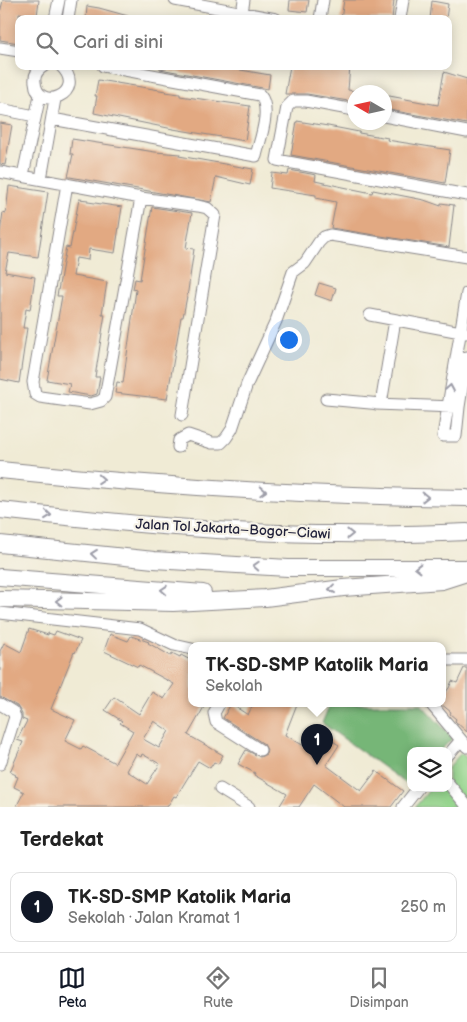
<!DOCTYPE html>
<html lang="id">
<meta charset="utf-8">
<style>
:root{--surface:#fff;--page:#f2f2f2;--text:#222;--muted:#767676;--line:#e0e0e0;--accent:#111827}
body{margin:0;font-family:"Balsamiq Sans",sans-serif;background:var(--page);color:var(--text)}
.controls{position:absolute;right:15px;bottom:15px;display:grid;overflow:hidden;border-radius:10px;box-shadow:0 2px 12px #0003}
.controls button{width:45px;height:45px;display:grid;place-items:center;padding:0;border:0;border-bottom:1px solid var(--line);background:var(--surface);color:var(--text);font:25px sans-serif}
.compass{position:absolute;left:347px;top:85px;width:45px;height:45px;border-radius:50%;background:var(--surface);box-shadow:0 2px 12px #0003;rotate:279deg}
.you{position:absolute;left:288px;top:339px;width:18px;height:18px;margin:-12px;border:4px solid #fff;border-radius:50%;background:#1a73e8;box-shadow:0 0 0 8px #1a73e833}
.badge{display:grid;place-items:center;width:32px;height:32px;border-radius:50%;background:var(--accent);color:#fff;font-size:16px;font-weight:700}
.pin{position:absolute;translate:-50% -41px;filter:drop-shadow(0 1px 2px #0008)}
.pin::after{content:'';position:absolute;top:26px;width:18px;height:15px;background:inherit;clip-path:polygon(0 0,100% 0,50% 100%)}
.popup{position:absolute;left:188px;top:642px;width:258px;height:65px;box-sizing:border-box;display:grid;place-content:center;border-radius:10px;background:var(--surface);filter:drop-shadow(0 1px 4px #0005);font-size:16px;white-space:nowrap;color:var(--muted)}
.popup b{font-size:19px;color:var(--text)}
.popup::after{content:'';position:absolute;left:50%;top:100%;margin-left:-10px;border:10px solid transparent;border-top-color:var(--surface)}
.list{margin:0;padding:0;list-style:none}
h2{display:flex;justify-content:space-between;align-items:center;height:65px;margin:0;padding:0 20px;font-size:21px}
h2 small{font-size:16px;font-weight:400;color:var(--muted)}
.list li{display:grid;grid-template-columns:32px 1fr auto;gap:15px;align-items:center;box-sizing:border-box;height:70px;margin:0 10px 10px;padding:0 10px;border:1px solid var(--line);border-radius:10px}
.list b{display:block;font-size:19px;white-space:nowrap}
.list p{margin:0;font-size:16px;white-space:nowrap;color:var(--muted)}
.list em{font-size:16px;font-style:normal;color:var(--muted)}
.icon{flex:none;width:28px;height:28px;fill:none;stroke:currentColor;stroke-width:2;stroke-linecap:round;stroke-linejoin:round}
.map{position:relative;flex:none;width:467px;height:807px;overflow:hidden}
.search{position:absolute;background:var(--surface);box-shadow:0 2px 12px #0003;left:15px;right:15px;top:15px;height:55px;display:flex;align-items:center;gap:12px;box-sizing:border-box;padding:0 18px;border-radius:10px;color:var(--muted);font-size:19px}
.sheet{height:145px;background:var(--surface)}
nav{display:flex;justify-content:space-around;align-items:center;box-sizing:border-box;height:70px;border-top:1px solid var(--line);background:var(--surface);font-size:14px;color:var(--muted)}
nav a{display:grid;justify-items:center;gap:2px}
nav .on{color:var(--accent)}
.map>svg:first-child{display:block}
.green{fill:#93d48b;stroke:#5a7b63}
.forest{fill:#76b677;stroke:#4c6c59}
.building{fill:#e2a982;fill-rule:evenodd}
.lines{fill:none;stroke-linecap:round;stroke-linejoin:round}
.minor-casing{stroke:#898688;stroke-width:13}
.highway-casing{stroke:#898688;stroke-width:18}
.minor{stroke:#fff;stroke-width:11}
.highway{stroke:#fff;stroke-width:16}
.oneway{stroke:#9c9ca7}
.labels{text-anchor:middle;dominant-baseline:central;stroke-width:4.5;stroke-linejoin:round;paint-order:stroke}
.street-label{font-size:14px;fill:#22223b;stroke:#f7f3e8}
</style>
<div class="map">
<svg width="467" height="807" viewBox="0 0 467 807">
<rect width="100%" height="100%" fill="#f7f3e8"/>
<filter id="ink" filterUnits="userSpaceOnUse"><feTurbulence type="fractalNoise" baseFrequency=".02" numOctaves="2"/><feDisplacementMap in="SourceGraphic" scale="10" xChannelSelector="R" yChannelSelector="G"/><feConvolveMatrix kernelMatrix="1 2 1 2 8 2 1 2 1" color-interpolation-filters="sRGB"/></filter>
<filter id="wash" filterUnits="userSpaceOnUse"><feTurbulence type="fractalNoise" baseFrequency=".0096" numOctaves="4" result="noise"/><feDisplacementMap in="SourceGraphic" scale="20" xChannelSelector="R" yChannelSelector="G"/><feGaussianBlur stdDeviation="1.12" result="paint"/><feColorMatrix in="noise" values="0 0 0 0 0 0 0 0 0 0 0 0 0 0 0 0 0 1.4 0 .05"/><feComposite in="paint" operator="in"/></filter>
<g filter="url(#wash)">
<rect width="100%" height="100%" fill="#f0ebd5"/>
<path class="green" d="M461,753L467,758V807H415L431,788H448V768Z"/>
<path class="forest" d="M330,704H421L453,738L440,751H411V782L408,785L322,723Z"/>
<g id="blocks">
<path class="building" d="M3,0H39L37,16L19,13V43L0,40V13Z
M290,0H309L307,12L289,10Z
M344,0H394L392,19H341Z
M432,1L448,4L446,19H430Z
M87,6L99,8L128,16V19H86Z
M160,66H217L270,75L268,89L160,69Z
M290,66H350L348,90L354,91V102L307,94H285Z
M444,72L467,79V124L384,109V95L438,105Z
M98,80L166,91L165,92L180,94V96L250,106L245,141L173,129L94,113L97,96H95Z
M297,121L328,126L359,132V133L388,138L387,140L450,150L445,183L291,155Z
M0,123L12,125L5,165L0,164Z
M72,139L155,152L180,154L179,156L253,169L250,185L216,177L211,202L70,177H68L73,154H70Z
M289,170L316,175L315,181L343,187L372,193L373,190L424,200L441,206V203L454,205L449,247L331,228L336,202L316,198V195L270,188L272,173L288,175Z
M9,186L48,192L38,257L9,253L5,272L35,277L30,310L26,309L23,328H27L19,383L0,379V233L3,212L6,213Z
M79,199L88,200V202L122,207L115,253L89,249L88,260L76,258L73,276L107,282L102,314H105L95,377H100L97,394L91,396L68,392L70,384L47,380L62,296H57L59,285L66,247L70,248Z
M152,207L192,213L186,248L194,249L188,291L183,317H181L167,399L115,393L117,382L123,383L136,290L133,289L135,279L140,280Z
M319,283L336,288L332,301L315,295Z
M29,629L48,635V633L54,635L56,631L81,640L75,653L74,652L51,709L75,720L65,741L81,749L83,746L115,763L133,731L120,723L122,721L105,710L114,697L139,714L152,692L164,699L174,684L139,665L138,667L104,651L110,634L128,641L131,636L149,642L148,643L171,656L172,653L180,657L181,655L192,661V704H200L204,707L188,735L223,755L218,764L214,762L210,768L198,761L176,797L174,796L167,807H16L24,792L14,787L18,777L15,776L16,775L10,772L23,742L17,740L27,721L22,719V714L17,706L0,697V651L4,643L21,652ZM154,721L169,731L159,748L143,739ZM136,754L141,757L142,754L160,764L147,784L127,771Z
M464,668H467V732L455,721L456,719L450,714L451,712L441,704H442V697L449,688L452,681L457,683Z
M231,704L248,715L253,704H297L285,735L313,751L323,735L339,745L326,765L361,791L376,771L403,791L391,807H344L314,784L299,807H279L287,794L254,775L255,773L238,764L246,750L260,757L266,754L267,750L264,744L223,718Z"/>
</g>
</g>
<g filter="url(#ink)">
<use href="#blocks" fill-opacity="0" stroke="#898688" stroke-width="1"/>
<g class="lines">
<defs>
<path id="minor" d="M175,0L276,19
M242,13L244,0
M55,19L59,0
M68,19L71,0
M320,19L323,0
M400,19L403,0
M0,48L19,51
M44,66C37,70 34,75 35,82C37,114 89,93 61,66
M0,109L35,116
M354,110L306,101H293L287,107L277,160L467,195
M384,116L467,132
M52,119L256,156C260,139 272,109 260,95L103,66
M0,172L141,198L198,206L207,208L215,215L182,415
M23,175L40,95
M41,179L55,99
M67,184L33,382L35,394L40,397L90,404L101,401L105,397L141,198
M467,293L443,436H456L459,407L467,357
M370,315L466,333
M326,399L381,404L395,320
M376,404L454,407
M178,447L179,440L188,435L212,443H221L226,438L232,429L247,384L276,321L293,272L305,263L319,242L324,237L330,235L467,257
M0,613L140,629L174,645L192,649
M442,660H467
M0,704L13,712L15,717L0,764
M219,704L214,713L216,722L260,750
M431,704L467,747
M448,755L461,740
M448,783L467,806
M220,789L249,807
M403,807L418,788"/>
<path id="highway" d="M0,470C155,486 311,496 467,498
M0,510C112,522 225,534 338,534C381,535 424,534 467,532
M0,544L154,560L288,568H467
M0,577L203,593
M0,599L173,603L265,598L343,588L442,581L467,573"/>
</defs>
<use href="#minor" class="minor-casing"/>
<use href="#highway" class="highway-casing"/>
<use href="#minor" class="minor"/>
<use href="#highway" class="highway"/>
</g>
<defs><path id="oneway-chevron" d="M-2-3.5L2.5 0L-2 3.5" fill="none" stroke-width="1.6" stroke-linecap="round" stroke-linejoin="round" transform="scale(1.25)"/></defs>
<g class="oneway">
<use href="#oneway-chevron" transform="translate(450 388) rotate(-80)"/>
<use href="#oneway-chevron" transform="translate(101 479) rotate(4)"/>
<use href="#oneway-chevron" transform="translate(263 491) rotate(3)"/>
<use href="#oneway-chevron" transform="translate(425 497) rotate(1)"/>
<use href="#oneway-chevron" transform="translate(48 515) rotate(6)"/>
<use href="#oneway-chevron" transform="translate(350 534) rotate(-1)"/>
<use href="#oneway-chevron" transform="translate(94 554) rotate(-174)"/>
<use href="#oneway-chevron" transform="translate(256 566) rotate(-177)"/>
<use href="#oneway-chevron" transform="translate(418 568) rotate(-180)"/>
<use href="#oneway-chevron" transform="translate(332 589) rotate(173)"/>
<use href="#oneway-chevron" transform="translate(164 590) rotate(-176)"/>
<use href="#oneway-chevron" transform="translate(59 601) rotate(-179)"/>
</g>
</g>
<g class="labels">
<g class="street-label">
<text transform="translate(233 529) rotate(3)">Jalan Tol Jakarta–Bogor–Ciawi</text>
</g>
</g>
</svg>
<div class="controls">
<button><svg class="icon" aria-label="layers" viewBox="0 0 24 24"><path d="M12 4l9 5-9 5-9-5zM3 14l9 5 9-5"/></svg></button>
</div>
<svg class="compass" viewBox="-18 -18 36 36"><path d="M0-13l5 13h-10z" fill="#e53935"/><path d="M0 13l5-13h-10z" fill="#767676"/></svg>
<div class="you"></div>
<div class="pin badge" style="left:317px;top:765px">1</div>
<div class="popup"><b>TK-SD-SMP Katolik Maria</b>Sekolah</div>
<div class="search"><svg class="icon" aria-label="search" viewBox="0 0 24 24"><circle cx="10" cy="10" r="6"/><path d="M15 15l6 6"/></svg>Cari di sini</div>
</div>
<section class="sheet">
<h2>Terdekat<small></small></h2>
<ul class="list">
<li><span class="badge">1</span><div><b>TK-SD-SMP Katolik Maria</b><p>Sekolah · Jalan Kramat 1</p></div><em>250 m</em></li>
</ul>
</section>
<nav>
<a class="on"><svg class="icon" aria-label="map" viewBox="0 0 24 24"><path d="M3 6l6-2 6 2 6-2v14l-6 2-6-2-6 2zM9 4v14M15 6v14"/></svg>Peta</a>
<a><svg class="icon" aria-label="directions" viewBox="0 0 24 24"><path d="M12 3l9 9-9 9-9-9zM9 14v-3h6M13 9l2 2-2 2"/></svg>Rute</a>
<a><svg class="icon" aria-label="saved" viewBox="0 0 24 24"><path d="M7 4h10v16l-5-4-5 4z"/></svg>Disimpan</a>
</nav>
